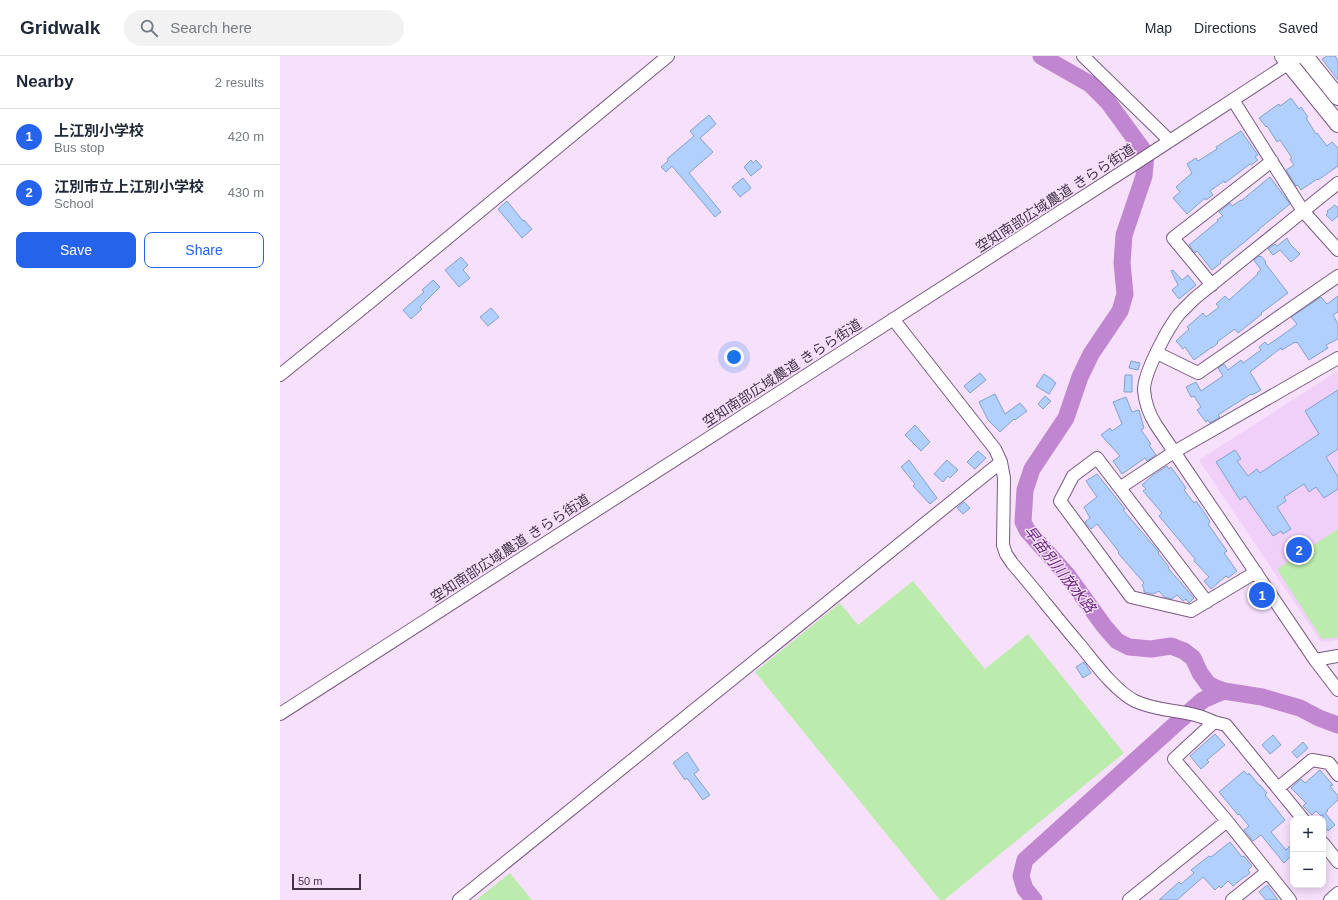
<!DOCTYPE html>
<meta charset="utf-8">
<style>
:root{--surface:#fff;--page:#f2f2f3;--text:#1f2937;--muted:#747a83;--line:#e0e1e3;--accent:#2563eb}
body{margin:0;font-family:Arial,"Noto Sans JP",sans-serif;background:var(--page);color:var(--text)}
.controls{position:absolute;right:12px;bottom:12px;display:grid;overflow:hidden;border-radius:8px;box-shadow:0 2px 10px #0003}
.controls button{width:36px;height:36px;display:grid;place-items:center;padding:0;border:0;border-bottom:1px solid var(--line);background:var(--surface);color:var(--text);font:20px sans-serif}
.scale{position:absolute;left:12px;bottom:10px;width:69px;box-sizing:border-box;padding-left:4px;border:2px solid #413345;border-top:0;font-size:11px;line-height:14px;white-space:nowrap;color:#413345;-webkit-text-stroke:3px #f6e0fc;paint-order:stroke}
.you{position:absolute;left:454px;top:301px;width:14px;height:14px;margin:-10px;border:3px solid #fff;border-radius:50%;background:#1a73e8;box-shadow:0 0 0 6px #1a73e833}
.badge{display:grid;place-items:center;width:26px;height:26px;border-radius:50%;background:var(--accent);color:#fff;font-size:13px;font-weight:700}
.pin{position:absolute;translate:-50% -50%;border:2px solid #fff;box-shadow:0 1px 4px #0006}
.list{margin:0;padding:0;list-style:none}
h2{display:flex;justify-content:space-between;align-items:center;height:52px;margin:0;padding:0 16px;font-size:17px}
h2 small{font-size:13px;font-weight:400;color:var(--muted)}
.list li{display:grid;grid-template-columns:26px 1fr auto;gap:12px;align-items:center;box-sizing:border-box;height:56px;padding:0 16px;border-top:1px solid var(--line)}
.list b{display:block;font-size:15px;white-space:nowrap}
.list p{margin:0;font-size:13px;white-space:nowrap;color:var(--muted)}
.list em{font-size:13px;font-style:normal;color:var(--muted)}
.actions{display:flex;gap:8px;padding:12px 16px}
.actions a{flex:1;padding:9px 0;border:1px solid var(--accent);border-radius:8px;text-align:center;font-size:14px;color:var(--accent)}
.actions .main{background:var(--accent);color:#fff}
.icon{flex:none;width:22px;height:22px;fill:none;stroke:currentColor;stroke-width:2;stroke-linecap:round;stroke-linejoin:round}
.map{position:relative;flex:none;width:1058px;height:844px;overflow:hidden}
header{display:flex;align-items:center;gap:24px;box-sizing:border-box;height:56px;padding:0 20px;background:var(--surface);border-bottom:1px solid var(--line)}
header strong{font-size:19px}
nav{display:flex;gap:22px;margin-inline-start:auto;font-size:14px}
.search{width:280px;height:36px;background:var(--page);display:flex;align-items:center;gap:10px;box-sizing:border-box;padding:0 14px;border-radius:22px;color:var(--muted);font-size:15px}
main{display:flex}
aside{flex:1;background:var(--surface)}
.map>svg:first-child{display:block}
.built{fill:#f0cff9}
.green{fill:#bcecad}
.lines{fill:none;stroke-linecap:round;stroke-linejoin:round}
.river{stroke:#c086d0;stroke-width:17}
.building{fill:#b1d0fe;stroke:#84a1cd}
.minor-casing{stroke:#795a82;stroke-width:14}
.major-casing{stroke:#795a82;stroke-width:18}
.minor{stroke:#fff;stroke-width:12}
.major{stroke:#fff;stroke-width:16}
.labels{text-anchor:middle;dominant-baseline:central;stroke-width:3;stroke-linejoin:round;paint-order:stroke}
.street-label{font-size:14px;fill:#413345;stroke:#f6e0fc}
.water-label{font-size:15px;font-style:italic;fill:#6c267e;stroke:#f6e0fc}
</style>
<header>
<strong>Gridwalk</strong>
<div class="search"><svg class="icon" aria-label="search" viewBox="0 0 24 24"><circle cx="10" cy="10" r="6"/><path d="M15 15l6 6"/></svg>Search here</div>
<nav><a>Map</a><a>Directions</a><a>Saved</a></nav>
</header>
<main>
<aside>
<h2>Nearby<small>2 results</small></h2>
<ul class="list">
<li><span class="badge">1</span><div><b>上江別小学校</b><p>Bus stop</p></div><em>420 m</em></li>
<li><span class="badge">2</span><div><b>江別市立上江別小学校</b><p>School</p></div><em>430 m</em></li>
</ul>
<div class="actions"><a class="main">Save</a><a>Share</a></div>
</aside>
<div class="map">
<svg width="1058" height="844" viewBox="0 0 1058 844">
<rect width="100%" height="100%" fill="#f6e0fc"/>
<path class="built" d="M1058,315V584L1041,586L919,404Z"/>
<path class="green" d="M1058,473V581L1042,583L997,513Z
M633,525L705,613L748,578L844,697L664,844H660L475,616L560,547L578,569Z
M230,817L252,844H196Z"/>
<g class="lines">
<path class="river" d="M761,0L810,28L828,46L866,98L864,120L844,179L842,207L845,238L840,255L811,298L800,321L786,362L752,413L745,434L743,466L747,474L788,520L824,570L837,585L849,591L871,593L891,590L904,595L913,602L920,617L928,628L936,632L944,635L982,641L1020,652L1039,662L1058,669
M754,844L745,833L741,820L745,804L899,665L923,644L944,635"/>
</g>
<path class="building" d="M1047,0H1055L1058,5V24L1042,3Z
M1011,42L1019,53L1021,51L1028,61L1026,62L1036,78L1037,77L1047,90L1052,86L1058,92V110L1038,124L1037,123L1021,134L1018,129L1016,130L1006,114L1014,109L1010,103L1012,102L1000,84L997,86L987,70L986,71L979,62L993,52L999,48L1000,50Z
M429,59L436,68L420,82L433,96L409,117L441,156L435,161L392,110L386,116L381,111L388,105L387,103L414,80L410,75Z
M961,75L978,99L975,101L978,104L971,109L970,108L945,127L944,125L930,135L933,139L926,144L925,142L907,158L893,142L900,136L896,131L912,117L907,108L916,102L918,105L937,93L936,91Z
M471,104L473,107L476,104L482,111L471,120L464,111Z
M990,121L1010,148L979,173V174L940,206L941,207L932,214L917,195L915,197L909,189L938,165L937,164L943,160L939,156L950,147L952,150L961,144V145Z
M463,122L471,132L460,141L452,131Z
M227,145L243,165L244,164L252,173L242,182L218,153Z
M1055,149L1058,152V160L1052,165L1046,159L1048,157L1047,155Z
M1007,182L1010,188L1020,198L1011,206L1000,194L993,199L988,193L995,188L997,190Z
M979,200L980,201L981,200L986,206L985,207L1008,237L981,257L982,258L958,277L955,273L937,286L938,287L932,292V291L914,304L905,291L903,293L896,285L909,273L907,271L923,257L926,261L939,251L936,248L945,240L949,244L978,218L977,217L981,214L974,204Z
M181,201L188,209L183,214L190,222L179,231L165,214Z
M893,214L902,224L908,219L916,229L899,243L892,234L898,229L891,215Z
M153,224L160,231L140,251L142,253L131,263L123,254L144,236L142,234Z
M1058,240V256L1053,259L1058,268V283L1046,289L1048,292L1029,304L1017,286L1016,287L1015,286L1002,294L1001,292L970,316L981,334L972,339L971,338L938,359L940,361L930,367L928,364L926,366L917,354L921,351L914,340L911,341L906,331L916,326L921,335L943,320L938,312L944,308L948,314L961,304L963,307L981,294L979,291L985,286L988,289L991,287L1011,273L1017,268L1011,261L1041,241L1047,248Z
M211,252L219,261L208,270L200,261Z
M851,305L860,307L858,314L849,312Z
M700,317L706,324L690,337L684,330Z
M764,318L773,324V325L776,327L769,338L756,330Z
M845,319H852V336H844Z
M1058,334V393L1046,401L1058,421V433L1044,442L1036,431L1029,436L1024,428L1004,441L1006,445L997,451L1011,473L1003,478L1001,475L993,480L965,440L960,444L936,406L955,394L961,403L957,405L968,420L977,413L980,417L1039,378L1025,355Z
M715,338L725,358L740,347L747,355L735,364L734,363L720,376L708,364L699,346Z
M765,340L771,345L763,353L758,348Z
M846,341L852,356L859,354L864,372L861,374L871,388L869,389L876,399L867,405L865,402L842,418L833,405L840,400L821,379L830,372L832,375L842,368L833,346Z
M635,369L650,386L641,395L625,379Z
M698,395L706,402L695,413L687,406Z
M629,404L657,442L650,448L633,430L635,428L621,411Z
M667,404L678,414L670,422L668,420L663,426L654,418Z
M887,410L889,413L891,411L906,432L904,434L914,447L916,445L926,459L930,466L928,468L947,495L944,497L957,515L948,522L946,520L931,533L924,525L929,521L914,505L915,503L879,460L882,457L863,435L866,433L862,429L872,420Z
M817,418L845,453L843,454L879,496L878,497L889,511L888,512L914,542L909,547L906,543L903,545L897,539L892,543L884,541L879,535L873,538L864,536V533L862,529L864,527L838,497L839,496L817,468L811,473L805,466L810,462L804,451L817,441L806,425Z
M684,446L690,452L683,458L677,452Z
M804,606L811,617L803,622L796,611Z
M935,678L945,689L927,704L929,706L921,713L910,700Z
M993,679L1001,689L990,698L982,689Z
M1023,686L1028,692L1017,702L1012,696Z
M407,696L419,714L414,718L430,739L423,744L407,722L405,724L393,707Z
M1040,714L1053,729L1050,730L1058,740V744L1047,754L1048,755L1045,757L1055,769L1048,775L1043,769V758L1041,760L1036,755L1032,759L1023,750L1026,747L1011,732L1021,723L1025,727Z
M964,715L968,719L969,717L979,729H980L987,737L985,739L1005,764L991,776L1006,794L1013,787V798L1004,807L981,779L973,785L964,774L969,770L959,758L958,759L939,736Z
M950,786L962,801L964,800L972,810L968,814L970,817L965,821H964L953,830L948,825L941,832L939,830L935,834L923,821L897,844H879L899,826L901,828L914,817L911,814L929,800L931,801Z
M987,829L993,837L998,844H986L979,836Z"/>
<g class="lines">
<defs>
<path id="minor" d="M803,0L890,85
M953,44L1023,155L1058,194
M1058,127L915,242C909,248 904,253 899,258C888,272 864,316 864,334C865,347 869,358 876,369L1035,604L1058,634
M932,229L893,182L992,105
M613,263L715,393L721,406L724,422L723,489L726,498L732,507C755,534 777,562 800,589C814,606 835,635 855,645C880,657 909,653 934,666
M877,297L918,317L1058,220
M0,319L89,247L388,0
M841,431L894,396L1058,302
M927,546L817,402L793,420L780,445L851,541L911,555L976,516
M1035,604L1058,600
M0,658L856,107L1020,0
M998,732L1032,704L1049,707L1058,719
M1043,787L1058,806
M179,844L721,406
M849,844L947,765
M952,844L987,816
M1010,844L947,765L894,703L934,666L946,669L1023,763
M1050,844L1058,837"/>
<path id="major" d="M1003,0L1058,68
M1025,0L1058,41"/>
</defs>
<use href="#minor" class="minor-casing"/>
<use href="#major" class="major-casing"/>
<use href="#minor" class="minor"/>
<use href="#major" class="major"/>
</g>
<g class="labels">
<g class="street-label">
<text transform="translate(775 142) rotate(-33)">空知南部広域農道 きらら街道</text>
<text transform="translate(502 317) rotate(-33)">空知南部広域農道 きらら街道</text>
<text transform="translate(230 492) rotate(-33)">空知南部広域農道 きらら街道</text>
</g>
<g class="water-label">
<text transform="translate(780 513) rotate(52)">早苗別川放水路</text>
</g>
</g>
</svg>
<div class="controls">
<button>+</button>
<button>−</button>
</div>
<div class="scale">50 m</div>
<div class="you"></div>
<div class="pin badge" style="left:982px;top:539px">1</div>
<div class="pin badge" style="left:1019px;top:494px">2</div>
</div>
</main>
